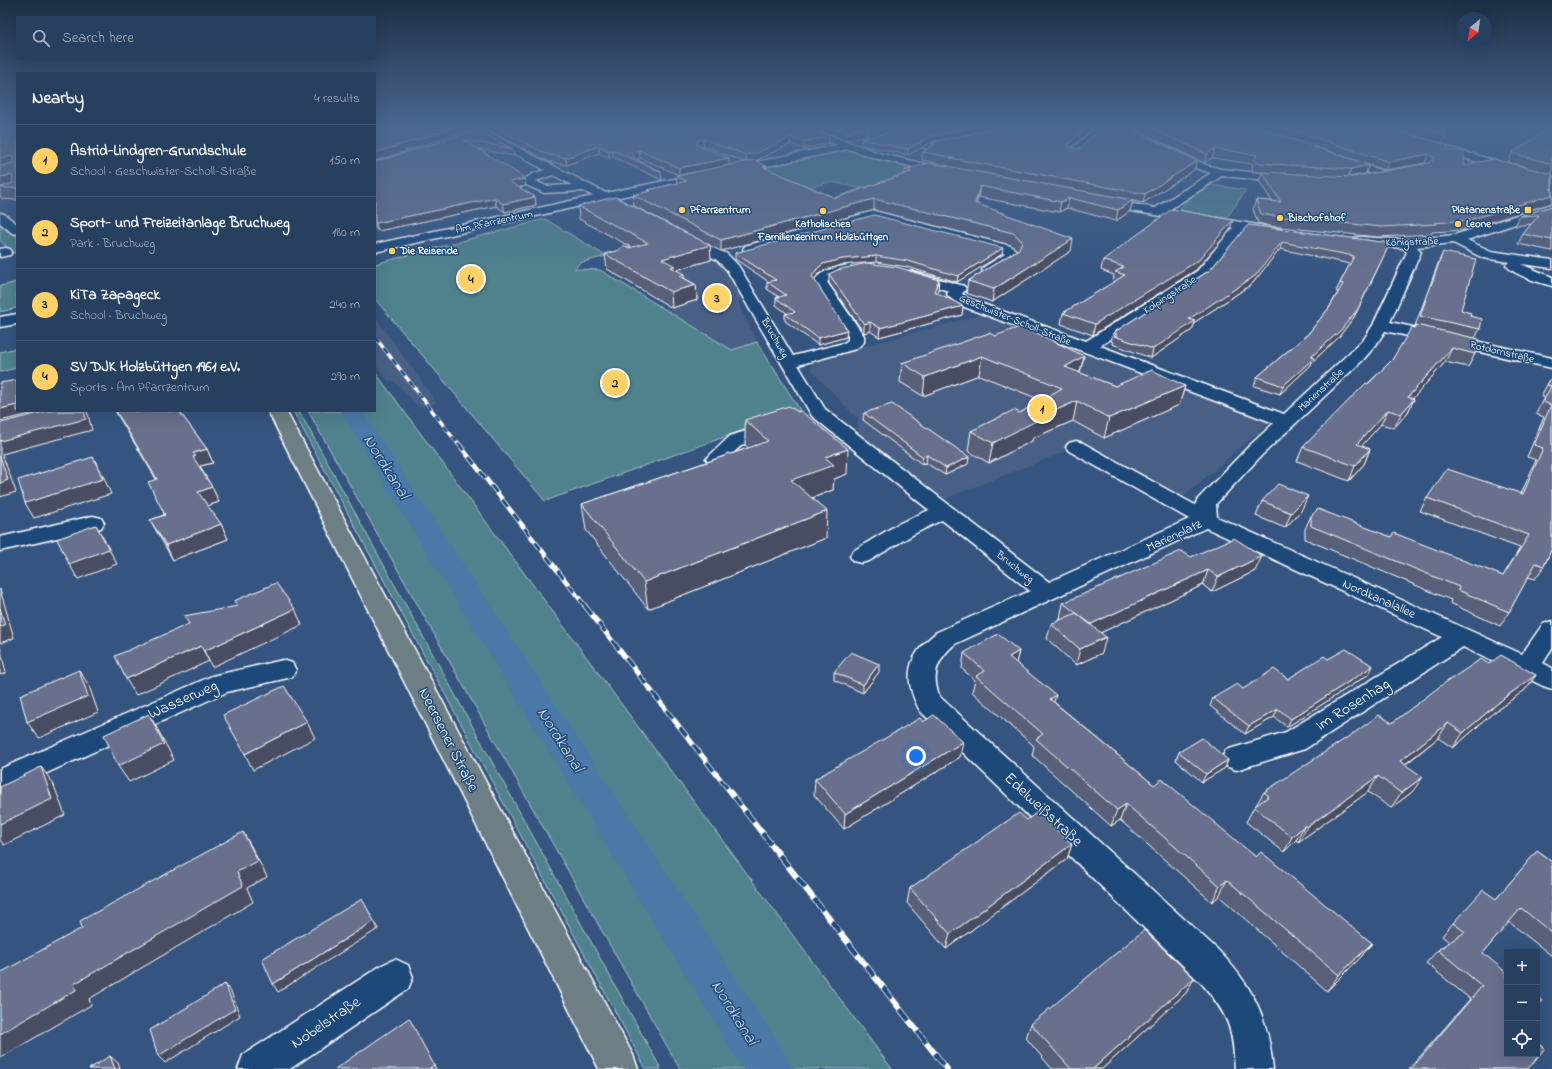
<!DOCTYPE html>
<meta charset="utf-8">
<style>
:root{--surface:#284060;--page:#344b69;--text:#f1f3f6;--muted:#a5afbd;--line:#445975;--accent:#ffd166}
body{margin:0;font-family:"Indie Flower",sans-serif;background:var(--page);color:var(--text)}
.controls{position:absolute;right:12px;bottom:12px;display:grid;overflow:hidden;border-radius:0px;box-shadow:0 4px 16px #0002}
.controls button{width:36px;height:36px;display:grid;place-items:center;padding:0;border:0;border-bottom:1px solid var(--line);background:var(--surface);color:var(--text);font:20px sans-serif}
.compass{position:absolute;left:1456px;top:12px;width:36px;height:36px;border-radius:50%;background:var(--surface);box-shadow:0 4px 16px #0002;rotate:209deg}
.you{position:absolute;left:916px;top:756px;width:14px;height:14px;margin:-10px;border:3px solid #fff;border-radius:50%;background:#1a73e8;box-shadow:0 0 0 6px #1a73e833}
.badge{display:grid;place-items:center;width:26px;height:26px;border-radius:50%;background:var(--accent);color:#111;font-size:13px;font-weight:700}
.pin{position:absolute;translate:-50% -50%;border:2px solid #fff;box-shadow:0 1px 4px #0006}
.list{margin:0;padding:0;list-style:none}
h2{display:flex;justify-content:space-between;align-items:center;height:52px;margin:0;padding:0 16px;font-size:17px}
h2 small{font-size:13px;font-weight:400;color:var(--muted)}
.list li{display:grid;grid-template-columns:26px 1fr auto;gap:12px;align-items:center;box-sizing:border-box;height:72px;padding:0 16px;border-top:1px solid var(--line)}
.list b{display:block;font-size:15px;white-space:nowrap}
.list p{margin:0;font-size:13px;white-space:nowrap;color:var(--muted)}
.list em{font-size:13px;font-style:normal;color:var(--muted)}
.icon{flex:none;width:22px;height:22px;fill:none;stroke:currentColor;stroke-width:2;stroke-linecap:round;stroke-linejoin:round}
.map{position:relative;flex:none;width:1552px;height:1069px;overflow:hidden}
.search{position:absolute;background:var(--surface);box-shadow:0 4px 16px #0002;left:16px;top:16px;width:360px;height:44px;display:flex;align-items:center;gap:10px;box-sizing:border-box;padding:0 14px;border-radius:0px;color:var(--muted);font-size:15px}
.panel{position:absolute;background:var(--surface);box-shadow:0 4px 16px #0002;left:16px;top:72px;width:360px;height:340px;border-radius:0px}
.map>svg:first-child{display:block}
.built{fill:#486086}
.green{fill:#50828d;stroke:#a8c0c6}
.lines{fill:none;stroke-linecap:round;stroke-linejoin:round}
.canal{fill:#4c79a8;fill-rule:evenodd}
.minor-casing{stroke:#fff;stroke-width:3}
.major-casing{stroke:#fff;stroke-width:3}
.minor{fill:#1f4a7a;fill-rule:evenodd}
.major{fill:#6d7e84;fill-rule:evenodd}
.rail-far3-casing{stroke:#fff;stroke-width:3.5}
.rail-far2-casing{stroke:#fff;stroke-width:4.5}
.rail-far1-casing{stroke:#fff;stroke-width:5}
.rail-casing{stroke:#fff;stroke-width:6}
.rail-far3{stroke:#1f4a7a;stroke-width:2.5;stroke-dasharray:7;stroke-linecap:butt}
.rail-far2{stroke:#1f4a7a;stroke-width:3;stroke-dasharray:9;stroke-linecap:butt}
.rail-far1{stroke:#1f4a7a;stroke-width:3.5;stroke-dasharray:11;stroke-linecap:butt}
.rail{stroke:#1f4a7a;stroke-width:4.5;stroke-dasharray:14;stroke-linecap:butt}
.wall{fill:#595f79;stroke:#fff;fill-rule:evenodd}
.shaded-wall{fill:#484e63;stroke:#fff}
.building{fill:#676f8d;stroke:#fff}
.poi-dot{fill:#ffd166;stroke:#1f4a7a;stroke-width:1.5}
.labels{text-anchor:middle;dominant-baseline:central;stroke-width:3;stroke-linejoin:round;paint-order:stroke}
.far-poi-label{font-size:11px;font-weight:bold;fill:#fff;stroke:#1f4a7a;text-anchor:start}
.far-street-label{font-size:11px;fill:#fff;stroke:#1f4a7a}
.street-label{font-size:13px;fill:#fff;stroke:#1f4a7a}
.near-street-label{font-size:16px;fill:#fff;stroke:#1f4a7a}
.near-water-label{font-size:17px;font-style:italic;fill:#d2dee9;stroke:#1f4a7a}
</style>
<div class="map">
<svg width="1552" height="1069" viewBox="0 0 1552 1069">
<rect width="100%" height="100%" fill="#355580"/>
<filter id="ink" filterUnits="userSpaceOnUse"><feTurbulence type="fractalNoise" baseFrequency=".025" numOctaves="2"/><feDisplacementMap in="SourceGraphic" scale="8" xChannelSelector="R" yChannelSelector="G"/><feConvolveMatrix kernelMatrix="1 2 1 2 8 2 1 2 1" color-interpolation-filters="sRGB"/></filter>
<g filter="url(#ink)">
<path class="built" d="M690,246L713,259L726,270L741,296L738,304L757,342L732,350L666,310L697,300L668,262Z
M980,315L1270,422L1183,497L1084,444L944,499L858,433V419L811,370L813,360Z
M375,317L437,403L419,407L393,380L388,381L375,364Z"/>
<path class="green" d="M840,151H852L880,160L925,171L864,189L831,182L790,192L752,168Z
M1211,185L1246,190L1225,220L1186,213L1180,209L1189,198Z
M545,219L606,256L579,263L575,269L600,270L732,350L757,342L800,410L545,501L375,299V264Z
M0,223L17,237V255L0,241Z
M17,282V308L0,312V286Z
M17,348V368L0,372V352Z
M375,372L892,1069H680L308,411H375Z
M293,411H299L661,1069H646Z"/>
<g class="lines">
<path class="canal" d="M340,411H362L785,1053L792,1069H743Z"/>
<defs>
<path id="minor" d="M467,128H480L606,193L838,145L796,130L794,128H809L882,154L952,170L953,172L948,175L875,158L848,149L615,198L639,210L641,213L639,216L635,217L603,201L375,252V244L593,196L583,191L544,193L526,185L524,183L526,178L535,173L545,170ZM553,175L572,185L546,186L536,181Z
M1100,128H1114L1097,136L1077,155H1069L1068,153L1069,151L1091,132Z
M1114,128H1127L1206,165L1221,169L1290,176L1296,179L1290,182L1222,176L1169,210L1276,228L1281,229L1282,232L1281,235L1276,236L1245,230L1207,277L1100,346L1284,414L1364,339L1373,325L1407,252L1403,248L1355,244L1353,241L1355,238L1360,237L1407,240L1454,235L1552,204V212L1467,240L1491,251L1552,260V268L1521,264L1552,277V286C1540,283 1513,275 1506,265L1509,262L1483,258L1453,243L1417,247L1421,252L1390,322L1552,358V368L1385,331L1376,345L1362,361L1262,455L1216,504L1217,517L1522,654L1543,624L1552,621V649L1543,663L1552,668V689L1543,686L1463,647L1305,749L1236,770L1226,766L1222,758L1226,750L1286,732L1442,637L1206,528L955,644C938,658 930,675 940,697L1216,948C1253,986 1268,1016 1273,1069H1235C1233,1029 1229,1016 1203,985L920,711C902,678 907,655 937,632L1030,591L942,520L914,534L869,561L861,563L853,561L850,556L853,551L898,524L929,510L812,416L727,270L717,260L679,240L678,237L679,234H689L727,254L738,265L793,356L844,343L848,340V336L813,282C823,267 842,267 859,263L864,264L866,267L864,270L837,276L827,282L864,336V342L856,349L798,365L825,409L1049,582L1189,519L1069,451L1066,447L1069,443L1076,441L1083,443L1195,505L1198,499L1248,447L1274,423L959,305L948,296L947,294L949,291L905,278L903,275L905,272L910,271L964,286L966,289L962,294L969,299L1086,341L1197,271L1233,228L1101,206L1097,205L1095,202L1097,199L1101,198L1155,208L1211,173L1198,169Z
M925,134L930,137L929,139L923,141L936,145L937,147L936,149H928L907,142L906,140L907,138Z
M1436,144L1552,176V183L1432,149L1431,147L1432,145Z
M1339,157L1389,173L1391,175L1385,178L1335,162L1334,160Z
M874,211L1011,246L1019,253C1016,262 994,275 984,273L982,270L984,267L1005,254L1001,252L874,219L750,253L745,252L743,249L745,246Z
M0,213L4,214L17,224V234L12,233L0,223Z
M5,248L10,249L12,252L10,255L0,257V249Z
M17,314V324L0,327V317Z
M774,422L781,424L783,428L781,432C769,436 756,438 745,444C730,451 729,468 709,463L706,459L730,436Z
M93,516L101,518L104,523L101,528L0,551V537Z
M283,660L292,663L296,670L292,677L227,692L0,794V769L212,676Z
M395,959L408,965L413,977L408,989L290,1069H238L243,1055L382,965Z"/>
<path id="major" d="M268,411H286L633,1055L638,1069H599Z"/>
</defs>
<use href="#minor" class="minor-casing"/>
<use href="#major" class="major-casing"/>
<use href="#minor" class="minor"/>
<use href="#major" class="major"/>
<defs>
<path id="rail-far3" d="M375,337L458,444"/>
<path id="rail-far2" d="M458,443L586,607"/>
<path id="rail-far1" d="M585,606L746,812"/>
<path id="rail" d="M745,811L947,1069"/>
</defs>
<use href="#rail-far3" class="rail-far3-casing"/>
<use href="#rail-far2" class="rail-far2-casing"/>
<use href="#rail-far1" class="rail-far1-casing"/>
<use href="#rail" class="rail-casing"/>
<use href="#rail-far3" class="rail-far3"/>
<use href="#rail-far2" class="rail-far2"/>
<use href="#rail-far1" class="rail-far1"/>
<use href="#rail" class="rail"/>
</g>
<path class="wall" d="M0,128H17V200L2,199L0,196Z
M483,128H806L829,136V143L804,149L790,144L757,160L754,161L767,169L835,198L905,174V170L949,167V166L922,160L923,152L1001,128H1096L1090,131L1071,148L1194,170L1143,203L1133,201L1130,211L1116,221L1067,208L1059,212L978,197L976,204L1071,251L992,302L966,293L968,281L1017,250L1011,245L874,210L721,251L710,246L711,260L676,270L684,278L696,285L697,300L672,308L607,269L605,254L631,247L579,219L578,206L698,239L634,206L633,195L648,192V190L677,183L676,176L745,162L704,146L700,147L679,175L640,158L636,159L661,172L662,180L613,157L609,158L599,153L567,165L550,162Z
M814,128H868L867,135L846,140Z
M929,128H991L990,129L932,142L908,155L861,145V139Z
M1133,128H1258L1358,161L1259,128H1388L1448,150L1464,165L1526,167L1508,162L1512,153L1552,128V203L1464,230L1432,232V234L1378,237L1270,226L1258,223L1253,209L1256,200L1272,201L1259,181L1262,172H1253L1252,169L1253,164L1212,158L1204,163ZM1425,163H1426L1352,177H1349L1365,174L1369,165L1385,170Z
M1389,128H1444L1445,135L1442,143Z
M478,130L513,149L514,156L479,149L526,186L520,188L535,197L536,205L505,212L496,206L378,231L375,228V162Z
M1552,206V251L1518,244L1523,234L1531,224L1515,226L1520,216Z
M1248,225L1390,243L1354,317L1338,338L1312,362L1310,366L1280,394L1254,386L1257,377L1308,334L1329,308L1338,292L1336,291L1340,283L1350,264L1280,249L1252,284L1195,322L1192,330L1151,358L1112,344L1113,342L1111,341L1113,333L1210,270Z
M1230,230L1196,270L1093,335L1061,324L1063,313L1113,283L1114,275L1101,270L1103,260Z
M1443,252L1461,310L1470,316L1480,329L1475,338V354L1468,367L1445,362L1413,398L1414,399L1408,412L1394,428L1381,424L1361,446L1370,449L1364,464L1349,481L1297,461L1303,447L1392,360L1415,328L1416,326H1415L1439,261Z
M735,253L1002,254L957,282L907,267L876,262L841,265L823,271L818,274L814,280L846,337L818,345L785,321V314H788L776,305V298L779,297L767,289V282H769L735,259Z
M829,274L939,280L938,289L936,293L963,306L962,315L879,337L870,331L864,333L829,283Z
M995,336L1084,356L1080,373L1115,386H1185L1179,405L1104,438L1073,421L1033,438L1032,441L989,463L968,451L971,431L1020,413L1041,400L979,375L923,396L900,382L902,363Z
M1552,376V548L1544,566L1535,579L1528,577L1509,612L1500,626L1450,603L1451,600L1305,539V529L1311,516L1391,537L1503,576L1520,548L1420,511L1427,498L1521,494L1536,460L1527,457L1544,417L1536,414L1544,397L1541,396Z
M115,411H179L207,449L213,463L200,466L202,470L212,487L219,502L207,506L221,524L228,539L173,560L158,534L150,520L164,515L156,479Z
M864,413L968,464L945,475L926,463L922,464L863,420Z
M745,420L847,474L834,479L833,490L813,498L826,538L648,609L586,530L582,504L748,448L745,445Z
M1262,501L1301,511L1285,528L1256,516Z
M1191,557L1255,571L1212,592L1203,585L1100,633L1102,653L1076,665L1047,639L1051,624L1061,619L1060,618L1063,603Z
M1019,651L1016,663L1054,702L1154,785L1256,857L1372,943L1360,958L1327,991L1219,896L1212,902L1120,820L1111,826L1032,755L1034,746L972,692L975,680L962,669L964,653Z
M1328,659L1369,674L1287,727L1274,717L1245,734L1210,706L1213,698L1243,689L1288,679Z
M1489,664L1536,675L1525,690L1493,713L1453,748L1438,738L1405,765L1412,792L1391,808L1368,792L1298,842L1296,840L1284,852L1246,822L1254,807L1256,805L1264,792L1392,723Z
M834,672H879L863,693L834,680Z
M923,722L960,757L844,829L814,795L815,779Z
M1179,752L1228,760L1225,768L1202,782L1176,760Z
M1027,820L1072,844L1067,859L946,949L907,903L910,888Z
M1537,851L1552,862V956L1509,922L1483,953L1507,1054L1528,1069H1409L1470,999L1426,963L1438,950L1449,942L1442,936L1453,923L1496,899Z
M1194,978L1186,993L1102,1069H1052L1026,1038L1031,1024Z"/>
<path class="shaded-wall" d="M452,128H467L468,130L375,161V153Z
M868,128L867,135L846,140L847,133Z
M971,128H991L990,129L932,142L908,155V149L932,136Z
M1086,128H1096L1090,131L1067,152L1068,144Z
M829,136V143L804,149V142Z
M791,137L790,144L757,160L746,162V155Z
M703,139L704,146L699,147L697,144L698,140Z
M599,146V153L567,165L566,158Z
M1215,149L1212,158L1204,163L1207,154Z
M613,150V157L609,158V151Z
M639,150L640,158L635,160L632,159V154Z
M1428,154L1425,163L1385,170L1389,162Z
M12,156L17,167L0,170V158Z
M729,158V166L679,175V168Z
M1197,161L1194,170L1143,203L1145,194Z
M1369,165L1365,174L1348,177L1351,169Z
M12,175L17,184L0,188V177Z
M524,179L526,186L511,189L510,182Z
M980,186L978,197L974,214L975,203Z
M1552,188V203L1464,230L1469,220Z
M535,197L536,205L505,212L503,204Z
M495,198L496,206L378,231L376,223Z
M1069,198L1067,208L1059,212L1061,202Z
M874,199V210L721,251V240Z
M1133,200L1130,211L1116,221L1118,210Z
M1233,220L1230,230L1196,270L1093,335L1095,324Z
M1073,239L1071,251L992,302L994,289Z
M1282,242L1280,249L1252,284L1195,322L1192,330L1151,358L1153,349L1189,319Z
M1390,243L1354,317L1338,338L1312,362L1310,366L1280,394L1283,386L1311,357Z
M710,245L711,260L675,270L662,259Z
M1003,248L1002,254L957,282L958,276Z
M876,256V262L841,265L823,271L818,274L812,283V276L818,268L823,264L842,259Z
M684,274L685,288L696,285L697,300L672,308L671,292L680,276Z
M939,280L938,289L933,300L934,291Z
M963,306L962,315L879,337L880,328Z
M870,322V331L864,333V324Z
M847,330L846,337L818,345V338Z
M1452,348L1445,362L1402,411L1408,397Z
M982,356L979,375L923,396L925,377Z
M1084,356L1079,375L1065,367Z
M1185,386L1179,405L1104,438L1109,418Z
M1414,399L1408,412L1394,428L1401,414Z
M1077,401L1073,421L1033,438L1032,441L989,463L993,443L1033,420Z
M17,405V411H43L0,421V409Z
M1388,410L1381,424L1350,459L1357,444Z
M84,411H87L92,430L2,454L16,492L0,497V441Z
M207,449L213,463L200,466L202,470L200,471L193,457V453Z
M848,449L847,474L834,479L833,490L791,506V480L825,457Z
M1370,449L1364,464L1349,481L1355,466Z
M927,455L926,463L922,464L923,457Z
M93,457L101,471L111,494L34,518L25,503Z
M969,457L968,464L945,475L946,468Z
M212,487L219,502L204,507L198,492Z
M1308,496L1301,511L1285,528L1291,513Z
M827,511L826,538L648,609L644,582Z
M221,524L228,539L173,560L166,545Z
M96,525L117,564L78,579L69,564Z
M1262,556L1255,571L1212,592L1218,577Z
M1208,570L1203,585L1087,639L1091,624Z
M0,589L14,638L0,643Z
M295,609L302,625L212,667L204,651Z
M1106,637L1102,653L1076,665L1080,649Z
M0,646L6,673L0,675Z
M201,646L209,661L136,695L126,679Z
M1019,651L1015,667L1009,657Z
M879,664V672L863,693V685Z
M1373,666L1369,674L1287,727L1291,719Z
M79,670L89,686L98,712L39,738L27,722Z
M1536,675L1525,690L1493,713L1453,748L1463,733L1504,698Z
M1056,695L1051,711L1050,699Z
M1278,709L1274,717L1245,734L1249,726Z
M149,714L158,730L174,760L129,782L118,766Z
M307,722L315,738L253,770L245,754Z
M1448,723L1438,738L1390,776L1400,761Z
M963,742L960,757L844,829L845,814Z
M1228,760L1225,768L1202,782L1206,774Z
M41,767L53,783L65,815L4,845L0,840V824Z
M1378,776L1368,792L1298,842L1307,827Z
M1423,777L1412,792L1391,808L1401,793Z
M1126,804L1120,820L1111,826L1117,810Z
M1305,825L1296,840L1284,852L1292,837Z
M243,832L252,848L267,877L247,888L253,902L89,999L91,1005L0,1058V1034L237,872Z
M1072,844L1067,859L946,949L950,934Z
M1227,880L1219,896L1212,902L1220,886Z
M374,921L378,929L278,992L273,984Z
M1372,943L1360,958L1327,991L1339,975Z
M1194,978L1186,993L1102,1069H1093Z
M225,984L231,992L240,1016L165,1063L158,1056Z
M110,1056L118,1063L120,1069H115Z
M434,1065L436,1069H431L430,1068Z"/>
<path class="building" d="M0,128H17V188H0V187L13,183L12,175L0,177V166L13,163V157L12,156L0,158Z
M375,128H452L375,153Z
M496,128H806L829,136L804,142L791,137L757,153L746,155L703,139L698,140L697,144L699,146L729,158L679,168L639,150L632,154L634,158L661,172L613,150L609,151L599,146L566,158L549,155Z
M834,128H867L847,133Z
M912,128H921L924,129L929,128H971L932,136L908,149L861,139Z
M1001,128H1086L1068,144L1071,148H1080L1100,129L1101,128H1129L1197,161L1145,194L950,158H953L923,152L940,140Z
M1151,128H1258L1369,165L1351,169L1256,163L1254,160L1257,155L1215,149L1207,154Z
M1286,128H1388L1447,145L1448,150L1464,152V165L1493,159L1552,174V188L1550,189H1552V195L1469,220L1434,223L1436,224L1382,227L1273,216L1261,214L1256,200L1281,202L1262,172L1352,177L1429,163L1435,158L1428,154L1389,162Z
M1421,128H1444L1445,135Z
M1550,128H1552V164L1512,153Z
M478,130L513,149L464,140L522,176L524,179L510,182L535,197L503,204L495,198L376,223L375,222V162Z
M754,160L767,166L763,167L835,198L911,172L905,170L929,163L1133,200L1118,210L1069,198L1061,202L980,186L975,203L1073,239L994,289L968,281L1019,249L1022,241L1013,233L874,199L721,240L633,195L651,191L648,190L687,181L676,176Z
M615,197L710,245L662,259L675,266L671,267L684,274L680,276L696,285L671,292L605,254L619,250L623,245L629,248L648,243L578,206Z
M1552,206V240L1523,234L1539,215L1520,216Z
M1172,209L1233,220L1199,260L1095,324L1063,313L1125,275L1115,272L1124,267L1103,260Z
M874,215L1003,248L958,276L908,261L876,256L842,259L823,264L818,268L812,276L847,330L818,338L785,314L795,312L776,298L786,295L767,282L776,280L735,253Z
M1248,225L1390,243L1358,309L1341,330L1311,357L1314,358L1283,386L1257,377L1308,334L1329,308L1343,284L1340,283L1354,256L1282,242L1255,276L1189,319L1195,321L1153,349L1114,336L1117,334L1113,333L1210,270Z
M1443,252L1476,259L1461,310L1471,313L1470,316L1482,319L1480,329L1420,316Z
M867,263L897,267L939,280L934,291L963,306L880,328L870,322L864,324L829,274L837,270Z
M1416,325L1479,339L1475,354L1452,348L1408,397L1414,399L1401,414L1388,410L1357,444L1370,449L1355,466L1303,447L1366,383L1368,384L1392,360L1412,327L1416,328Z
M1022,326L1084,356L1065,367L1115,386L1152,370L1185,386L1109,418L1077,401L1033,420L1036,421L993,443L971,431L1014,410L1020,413L1062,388L982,356L925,377L902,363L989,333L995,336Z
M1552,376V548L1544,566L1536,563L1509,612L1458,590L1459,587L1311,526V516L1318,509L1391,537L1394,533L1503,576L1529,535L1427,498L1447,469L1523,494L1543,448L1534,445L1551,405L1543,402L1551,386L1547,385Z
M17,380V405L0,409V383Z
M892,404L969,457L946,468L927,455L923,457L864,413Z
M789,406L798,412L801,411L848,449L825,457L834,465L791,480L827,511L644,582L582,504L725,456L727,453L731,454L768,441L745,420Z
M48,411H84L86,419L0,441V423Z
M116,411H179L207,449L193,453L196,456L193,457L212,487L198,492L221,524L166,545L150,520L165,515L148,482L157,479Z
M0,456L8,480L0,483Z
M93,457L103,479L25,503L18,480Z
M1278,484L1308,496L1291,513L1262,501Z
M96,525L109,549L69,564L57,539Z
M1234,538L1262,556L1218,577L1208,570L1091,624L1063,603L1181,551L1191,557Z
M276,583L295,609L204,651L201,646L126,679L115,656L189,624L184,616L238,606L234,601Z
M0,608L5,625L0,627Z
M1076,613L1106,637L1080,649L1051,624Z
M998,634L1019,651L1009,657L1056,695L1050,699L1154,785L1162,779L1256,857L1261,852L1372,943L1339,975L1227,880L1220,886L1126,804L1117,810L1036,739L1043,734L976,676L985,671L964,653Z
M1346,649L1373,666L1291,719L1278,709L1249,726L1213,698L1237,684L1243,689L1274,669L1288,679L1324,656L1328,659Z
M851,652L879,664L863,685L834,672Z
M1501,655L1536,675L1504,698L1463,733L1448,723L1400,761L1423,777L1401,793L1378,776L1307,827L1305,825L1292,837L1254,807L1269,796L1264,792L1357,731L1379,715L1392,723L1439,687L1481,659L1489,664Z
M79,670L88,696L27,722L20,695Z
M284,686L307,722L245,754L223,715Z
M149,714L164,744L118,766L104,735Z
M934,715L963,742L845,814L815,779L920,718L923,722Z
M1202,738L1228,760L1206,774L1179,752Z
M41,767L52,799L0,824V787Z
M1037,812L1072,844L950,934L910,888L1019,813L1027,820Z
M243,832L258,861L237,872L243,886L74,984L76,990L0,1034V973L82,928L80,921Z
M1537,851L1552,862V933L1521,908L1483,953L1507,973V1054H1537V1042L1545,1048L1528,1069H1411L1482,986L1438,950L1465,932L1453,923L1483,890L1496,899Z
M362,899L374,921L273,984L262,959Z
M1144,930L1194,978L1093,1069H1071L1031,1024Z
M225,984L235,1009L158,1056L150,1030Z
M1537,996L1542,1001L1537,1006Z
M409,1018L434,1065L430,1068L431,1069H335Z
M110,1056L115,1069H89Z"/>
</g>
<linearGradient id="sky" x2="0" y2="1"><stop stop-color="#1d2f46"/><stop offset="0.46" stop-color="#4b6891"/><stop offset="1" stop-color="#4b6891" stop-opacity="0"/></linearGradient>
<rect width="1552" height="278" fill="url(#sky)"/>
<g class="poi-dot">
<circle cx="682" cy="210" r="4"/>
<rect x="1524" y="206" width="8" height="8" rx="2"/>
<circle cx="823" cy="211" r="4"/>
<circle cx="1280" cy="218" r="4"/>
<circle cx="1458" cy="224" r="4"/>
<circle cx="392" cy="251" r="4"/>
</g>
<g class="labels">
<g class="far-poi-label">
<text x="690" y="210">Pfarrzentrum</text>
<text x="1520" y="210" text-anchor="end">Platanenstraße</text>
<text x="1288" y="218">Bischofshof</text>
<text x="823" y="224" text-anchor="middle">Katholisches<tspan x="823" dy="13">Familienzentrum Holzbüttgen</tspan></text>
<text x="1466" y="224">Leone</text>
<text x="400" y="251">Die Reisende</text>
</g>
<g class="far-street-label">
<text transform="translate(494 222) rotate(-12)">Am Pfarrzentrum</text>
<text transform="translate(1412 242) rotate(-2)">Königstraße</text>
<text transform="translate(1170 295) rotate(-33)">Kolpingstraße</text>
<text transform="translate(1015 320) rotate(22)">Geschwister-Scholl-Straße</text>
<text transform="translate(775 338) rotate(60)">Bruchweg</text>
<text transform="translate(1502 352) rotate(13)">Rotdornstraße</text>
<text transform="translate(1321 390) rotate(-43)">Marienstraße</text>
<text transform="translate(1015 567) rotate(38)">Bruchweg</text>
</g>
<g class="street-label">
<text transform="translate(1174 536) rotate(-25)">Marienplatz</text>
<text transform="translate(1379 599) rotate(24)">Nordkanalallee</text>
</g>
<g class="near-street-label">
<text transform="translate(183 700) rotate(-24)">Wasserweg</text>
<text transform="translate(1353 705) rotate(-32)">Im Rosenhag</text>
<text transform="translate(448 740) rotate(63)">Neersener Straße</text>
<text transform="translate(1043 810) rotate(43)">Edelweißstraße</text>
<text transform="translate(326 1023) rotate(-34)">Nobelstraße</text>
</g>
<g class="near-water-label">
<text transform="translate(386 467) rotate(58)">Nordkanal</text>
<text transform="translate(560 740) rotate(58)">Nordkanal</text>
<text transform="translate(734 1013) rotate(58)">Nordkanal</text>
</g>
</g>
</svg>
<div class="controls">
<button>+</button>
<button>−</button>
<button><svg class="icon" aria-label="locate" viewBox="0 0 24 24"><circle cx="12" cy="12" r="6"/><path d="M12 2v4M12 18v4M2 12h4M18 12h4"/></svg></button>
</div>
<svg class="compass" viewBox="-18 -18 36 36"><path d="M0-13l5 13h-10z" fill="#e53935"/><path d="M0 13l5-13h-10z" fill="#a5afbd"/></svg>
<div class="you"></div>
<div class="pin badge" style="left:1042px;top:409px">1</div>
<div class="pin badge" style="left:615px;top:383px">2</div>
<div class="pin badge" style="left:717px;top:298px">3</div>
<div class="pin badge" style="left:471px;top:279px">4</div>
<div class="search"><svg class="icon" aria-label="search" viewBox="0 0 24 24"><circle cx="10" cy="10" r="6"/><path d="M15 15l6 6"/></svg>Search here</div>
<section class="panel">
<h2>Nearby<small>4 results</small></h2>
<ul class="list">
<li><span class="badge">1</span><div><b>Astrid-Lindgren-Grundschule</b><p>School · Geschwister-Scholl-Straße</p></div><em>150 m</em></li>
<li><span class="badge">2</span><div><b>Sport- und Freizeitanlage Bruchweg</b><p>Park · Bruchweg</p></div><em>180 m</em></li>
<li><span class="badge">3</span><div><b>KiTa Zapageck</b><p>School · Bruchweg</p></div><em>240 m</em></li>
<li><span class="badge">4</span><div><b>SV DJK Holzbüttgen 1961 e.V.</b><p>Sports · Am Pfarrzentrum</p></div><em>290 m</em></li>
</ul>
</section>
</div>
